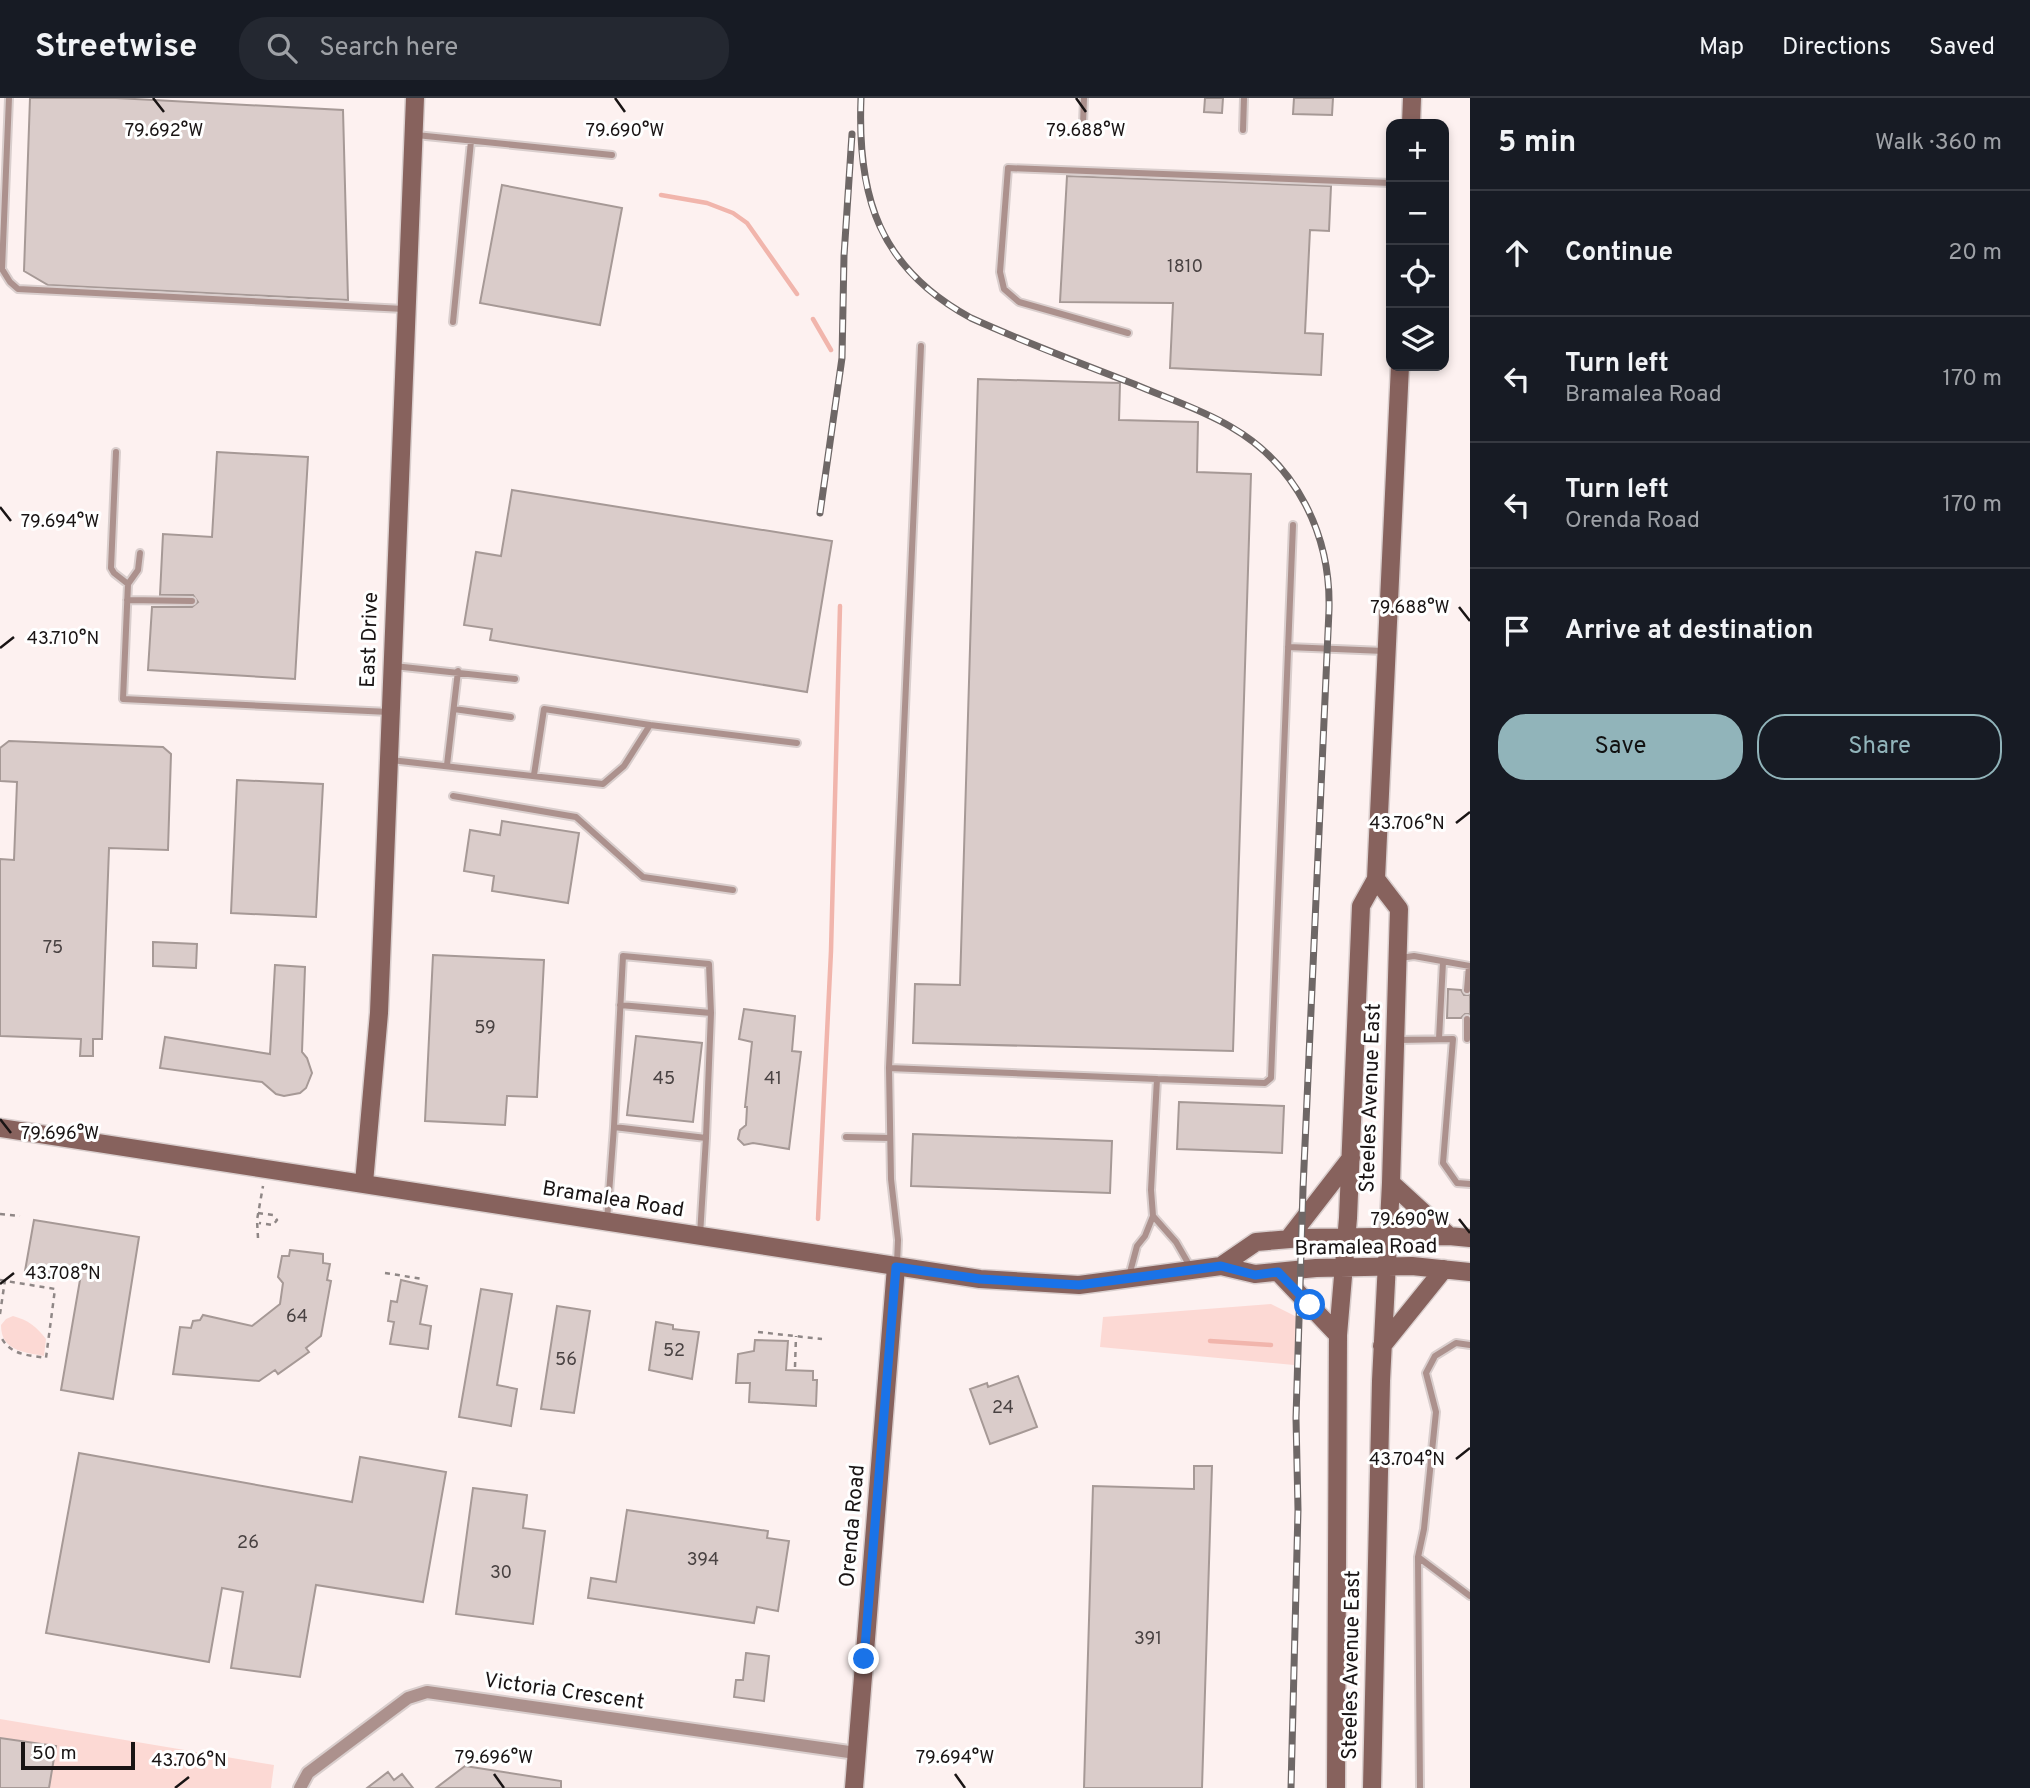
<!DOCTYPE html>
<meta charset="utf-8">
<style>
:root{--surface:#171b24;--page:#242831;--text:#f1f3f6;--muted:#9ea1a6;--line:#363941;--accent:#91b4ba}
body{margin:0;font-family:Overpass,sans-serif;background:var(--page);color:var(--text)}
.controls{position:absolute;right:21px;top:21px;display:grid;overflow:hidden;border-radius:14px;box-shadow:0 4px 10px #0003}
.controls button{width:63px;height:63px;display:grid;place-items:center;padding:0;border:0;border-bottom:2px solid var(--line);background:var(--surface);color:var(--text);font:35px sans-serif}
.scale{position:absolute;left:21px;bottom:18px;width:114px;box-sizing:border-box;padding-left:7px;border:4px solid #191414;border-top:0;font-size:19px;line-height:24px;white-space:nowrap;color:#191414;-webkit-text-stroke:5px #fff;paint-order:stroke}
.stop{position:absolute;width:21px;height:21px;margin:-16px;border:5px solid #1a73e8;border-radius:50%;background:#fff}
.stop.end{background:#1a73e8;border-color:#fff;box-shadow:0 2px 7px #0008}
.list{margin:0;padding:0;list-style:none}
h2{display:flex;justify-content:space-between;align-items:center;height:91px;margin:0;padding:0 28px;font-size:30px}
h2 small{font-size:23px;font-weight:400;color:var(--muted)}
.list li{display:grid;grid-template-columns:46px 1fr auto;gap:21px;align-items:center;box-sizing:border-box;height:126px;padding:0 28px;border-top:2px solid var(--line)}
.list b{display:block;font-size:26px;white-space:nowrap}
.list p{margin:0;font-size:23px;white-space:nowrap;color:var(--muted)}
.list em{font-size:23px;font-style:normal;color:var(--muted)}
.actions{display:flex;gap:14px;padding:21px 28px}
.actions a{flex:1;padding:16px 0;border:2px solid var(--accent);border-radius:28px;text-align:center;font-size:24px;color:var(--accent)}
.actions .main{background:var(--accent);color:#111}
.icon{flex:none;width:38px;height:38px;fill:none;stroke:currentColor;stroke-width:2;stroke-linecap:round;stroke-linejoin:round}
.map{position:relative;flex:none;width:1470px;height:1690px;overflow:hidden}
header{display:flex;align-items:center;gap:42px;box-sizing:border-box;height:98px;padding:0 35px;background:var(--surface);border-bottom:2px solid var(--line)}
header strong{font-size:33px}
nav{display:flex;gap:38px;margin-inline-start:auto;font-size:24px}
.search{width:490px;height:63px;background:var(--page);display:flex;align-items:center;gap:18px;box-sizing:border-box;padding:0 24px;border-radius:28px;color:var(--muted);font-size:26px}
main{display:flex}
aside{flex:1;background:var(--surface)}
.map>svg:first-child{display:block}
.green{fill:#fcd9d4}
.lines{fill:none;stroke-linecap:round;stroke-linejoin:round}
.stream{stroke:#f1b5ac;stroke-width:4.5}
.building{fill:#daccca;stroke:#a69996;stroke-width:2}
.lane-casing{stroke:#d9cecd;stroke-width:10}
.street-casing{stroke:#d9cecd;stroke-width:16}
.secondary-casing{stroke:#d9cecd;stroke-width:21}
.path{stroke:#8f8786;stroke-width:2.5;stroke-dasharray:5 5;stroke-linecap:butt}
.lane{stroke:#ac918d;stroke-width:6}
.street{stroke:#ac918d;stroke-width:12}
.secondary{stroke:#87625d;stroke-width:18}
.rail-casing{stroke:#6e6766;stroke-width:7}
.rail{stroke:#fff;stroke-width:4.5;stroke-dasharray:13;stroke-linecap:butt}
.route{stroke:#1a73e8;stroke-width:9}
.ticks{fill:none;stroke:#191414;stroke-width:2.5}
.labels{text-anchor:middle;dominant-baseline:central;stroke-width:6;stroke-linejoin:round;paint-order:stroke}
.number-label{font-size:18px;fill:#494242}
.street-label{font-size:21px;fill:#191414;stroke:#fff}
.ticks-label{font-size:18px;text-anchor:middle;fill:#191414;stroke:#fff;stroke-width:6;stroke-linejoin:round;paint-order:stroke}
</style>
<header>
<strong>Streetwise</strong>
<div class="search"><svg class="icon" aria-label="search" viewBox="0 0 24 24"><circle cx="10" cy="10" r="6"/><path d="M15 15l6 6"/></svg>Search here</div>
<nav><a>Map</a><a>Directions</a><a>Saved</a></nav>
</header>
<main>
<div class="map">
<svg width="1470" height="1690" viewBox="0 0 1470 1690">
<rect width="100%" height="100%" fill="#fdf1f0"/>
<path class="green" d="M1271,1206L1297,1219L1294,1267L1100,1249L1103,1219Z
M13,1218C28,1222 37,1229 46,1241L44,1258C24,1254 1,1253 1,1227L6,1221Z
M0,1621L274,1667L271,1690H0Z"/>
<g class="lines">
<path class="stream" d="M661,97L707,105L733,115L747,125L797,196
M813,221L831,252
M818,1121L831,853L840,508
M1210,1243L1271,1247"/>
</g>
<path class="building" d="M30,0H116L343,12L348,202L48,187L24,173Z
M1205,0H1223L1222,15L1204,14Z
M1294,0H1333L1332,17L1293,16Z
M1067,78L1331,88L1329,133L1310,132L1305,235L1323,236L1321,277L1170,270L1173,205L1060,204Z
M502,87L622,110L600,227L480,205Z
M978,281L1120,285L1119,322L1198,324L1197,374L1251,376L1233,953L913,945L915,886L960,887Z
M217,354L308,359L295,581L148,572L152,509H192L198,504L193,497H160L163,436L212,439Z
M512,392L832,443L807,594L490,542L492,531L464,527L476,454L501,458Z
M9,643L163,649L171,656L168,752L109,750L102,941H93V958H80L81,941L0,938V761L14,762L17,684L0,683V650Z
M237,682L323,686L316,819L231,815Z
M502,723L579,735L568,805L492,793L494,778L464,773L470,732L500,737Z
M153,844L197,846L196,870L153,868Z
M433,857L544,862L537,999L507,998L505,1027L425,1023Z
M275,867L305,869L302,954L307,960L312,975L306,990L300,995L284,998L276,996L262,984L160,970L165,939L270,956Z
M1448,891L1461,892L1464,897H1470V916H1465L1461,920H1447Z
M744,911L795,918L792,953L801,954L789,1051L753,1045L744,1047L738,1041L740,1032L746,1027L747,1009H745L752,944L739,941Z
M636,938L702,945L693,1024L627,1017Z
M1179,1004L1284,1008L1282,1055L1177,1051Z
M913,1036L1112,1043L1110,1095L911,1088Z
M34,1122L139,1139L113,1301L61,1292L80,1182L25,1173Z
M290,1152L323,1156V1165L330,1166L327,1182L331,1183L321,1238L306,1250L309,1254L278,1276L275,1272L259,1283L173,1276L180,1229L191,1230L193,1223L200,1222L203,1217L252,1228L280,1206L283,1185L278,1179L282,1158H289Z
M401,1182L427,1188L420,1226L431,1228L428,1251L390,1246L394,1224L388,1223L391,1203L397,1204Z
M481,1191L512,1196L497,1287L517,1291L511,1328L459,1319Z
M557,1208L590,1213L574,1315L541,1311Z
M656,1224L673,1227V1231L699,1234L692,1281L649,1272Z
M755,1242L788,1243L786,1272L813,1273V1282H817L816,1308L749,1304L750,1285H736L738,1256L754,1253Z
M1018,1278L1037,1329L990,1346L970,1291L987,1285L988,1289Z
M79,1355L352,1404L360,1359L446,1374L423,1504L316,1487L300,1579L231,1570L243,1494L222,1490L209,1564L46,1535Z
M1194,1368H1212L1202,1690H1084L1093,1388L1194,1391Z
M473,1390L527,1397L523,1430L545,1433L533,1526L456,1516Z
M627,1412L768,1433L767,1440L789,1443L778,1513L757,1509L754,1525L588,1500L591,1480L616,1484Z
M746,1555L769,1558L764,1603L734,1599L736,1582H743Z
M0,1640L56,1648L49,1690H0Z
M465,1668L561,1683V1690H436Z
M388,1674L394,1682L402,1676L413,1690H367Z"/>
<g class="lines">
<defs>
<path id="lane" d="M9,0L2,171L10,184L18,191L404,211
M1083,27L1084,0
M1243,32L1244,0
M416,37L612,57
M453,224L471,43
M1128,235L1019,204L1004,191L1000,174L1008,70L1391,85
M116,354L111,470L114,475L128,486
M140,455L138,472L128,486L123,601L389,614
M127,502L192,503
M1288,549L1384,553
M394,568L515,581
M454,611L511,619
M391,662L603,686L624,668L650,627L797,645
M447,667L458,573
M534,677L544,611L650,627
M453,698L576,719L643,779L733,792
M1400,860L1414,858L1470,868
M1467,892L1469,868
M620,907L711,915
M1439,941L1443,864
M1467,941V921
M1398,942L1453,941L1443,1065L1457,1085L1470,1086
M889,970L921,248
M614,1029L623,858L709,866L711,915L706,1040
M846,1039L890,1040
M1153,1118L1176,1144L1191,1170
M607,1122L614,1029L706,1040L700,1137
M897,1165L898,1142L891,1081L889,970L1157,981
M1129,1178L1137,1148L1145,1138L1153,1118L1151,1092L1157,981L1265,985L1271,980L1293,427
M1418,1459L1424,1431L1436,1314L1426,1275L1435,1258L1456,1245L1470,1247
M1420,1690L1418,1459L1470,1498"/>
<path id="street" d="M300,1690L308,1675L408,1600L427,1594L856,1655"/>
<path id="secondary" d="M1411,26L1412,0
M0,1030L980,1181L1079,1187L1221,1168L1255,1176L1316,1170L1412,1168L1470,1174
M364,1085L379,915L415,0
M1391,1085L1449,1138
M1289,1140L1351,1060
M1221,1168L1256,1144L1302,1140L1449,1138L1470,1140
M1278,1174L1338,1237
M1382,1248L1444,1171
M854,1690L896,1169
M1336,1690L1338,1237L1348,1120L1361,808L1376,781L1400,268
M1372,1690L1381,1283L1391,1085L1399,811L1376,781"/>
</defs>
<use href="#lane" class="lane-casing"/>
<use href="#street" class="street-casing"/>
<use href="#secondary" class="secondary-casing"/>
<path class="path" d="M258,1115L273,1117L277,1122L273,1127L259,1125
M0,1116L20,1118
M258,1140L257,1122L263,1088
M385,1175L423,1181
M0,1182L55,1191L46,1260C27,1257 9,1257 0,1237
M0,1216L5,1182
M758,1234L822,1241
M795,1269L796,1238"/>
<use href="#lane" class="lane"/>
<use href="#street" class="street"/>
<use href="#secondary" class="secondary"/>
<defs>
<path id="rail" d="M861,0C857,99 879,170 971,220C1024,244 1079,265 1134,286C1166,300 1201,311 1231,329C1297,367 1331,437 1329,512L1303,1091L1296,1320L1298,1412L1291,1690
M820,415L842,260L844,158L852,36"/>
</defs>
<use href="#rail" class="rail-casing"/>
<use href="#rail" class="rail"/>
</g>
<g class="lines">
<path class="route" d="M864,1561L896,1169L980,1181L1079,1187L1221,1168L1255,1177L1278,1174L1310,1207"/>
</g>
<path class="ticks" d="M153,0L164,14M615,0L625,14M1076,0L1086,14M0,409L11,423M1459,509L1470,523M0,550L14,539M1456,725L1470,714M0,1021L11,1035M1459,1121L1470,1135M0,1186L14,1175M1456,1361L1470,1350M494,1676L504,1690M955,1676L965,1690M175,1690L189,1679"/>
<g class="labels">
<g class="number-label">
<text x="1185" y="169">1810</text>
<text x="53" y="850">75</text>
<text x="485" y="930">59</text>
<text x="664" y="981">45</text>
<text x="773" y="981">41</text>
<text x="297" y="1219">64</text>
<text x="674" y="1253">52</text>
<text x="566" y="1262">56</text>
<text x="1003" y="1310">24</text>
<text x="248" y="1445">26</text>
<text x="703" y="1462">394</text>
<text x="501" y="1475">30</text>
<text x="1148" y="1541">391</text>
</g>
<g class="street-label">
<text transform="translate(370 542) rotate(-88)">East Drive</text>
<text transform="translate(1371 1000) rotate(-88)">Steeles Avenue East</text>
<text transform="translate(613 1102) rotate(9)">Bramalea Road</text>
<text transform="translate(1366 1150) rotate(-1)">Bramalea Road</text>
<text transform="translate(853 1428) rotate(-85)">Orenda Road</text>
<text transform="translate(1352 1567) rotate(-89)">Steeles Avenue East</text>
<text transform="translate(564 1594) rotate(8)">Victoria Crescent</text>
</g>
</g>
<g class="ticks-label">
<text x="164" y="38">79.692°W</text>
<text x="625" y="38">79.690°W</text>
<text x="1086" y="38">79.688°W</text>
<text x="60" y="429">79.694°W</text>
<text x="1410" y="515">79.688°W</text>
<text x="63" y="546">43.710°N</text>
<text x="1407" y="731">43.706°N</text>
<text x="60" y="1041">79.696°W</text>
<text x="1410" y="1127">79.690°W</text>
<text x="63" y="1181">43.708°N</text>
<text x="1407" y="1367">43.704°N</text>
<text x="494" y="1665">79.696°W</text>
<text x="955" y="1665">79.694°W</text>
<text x="189" y="1668">43.706°N</text>
</g>
</svg>
<div class="controls">
<button>+</button>
<button>−</button>
<button><svg class="icon" aria-label="locate" viewBox="0 0 24 24"><circle cx="12" cy="12" r="6"/><path d="M12 2v4M12 18v4M2 12h4M18 12h4"/></svg></button>
<button><svg class="icon" aria-label="layers" viewBox="0 0 24 24"><path d="M12 4l9 5-9 5-9-5zM3 14l9 5 9-5"/></svg></button>
</div>
<div class="scale">50 m</div>
<div class="stop" style="left:1310px;top:1207px"></div>
<div class="stop end" style="left:864px;top:1561px"></div>
</div>
<aside>
<h2>5 min<small>Walk · 360 m</small></h2>
<ul class="list">
<li><svg class="icon" aria-label="ahead" viewBox="0 0 24 24"><path d="M12 20V5M6 11l6-6 6 6"/></svg><div><b>Continue</b></div><em>20 m</em></li>
<li><svg class="icon" aria-label="left" viewBox="0 0 24 24"><path d="M17 20v-9H6M10 6l-5 5 5 5"/></svg><div><b>Turn left</b><p>Bramalea Road</p></div><em>170 m</em></li>
<li><svg class="icon" aria-label="left" viewBox="0 0 24 24"><path d="M17 20v-9H6M10 6l-5 5 5 5"/></svg><div><b>Turn left</b><p>Orenda Road</p></div><em>170 m</em></li>
<li><svg class="icon" aria-label="arrive" viewBox="0 0 24 24"><path d="M6 21V4h12l-3 4 3 4H6"/></svg><div><b>Arrive at destination</b></div></li>
</ul>
<div class="actions"><a class="main">Save</a><a>Share</a></div>
</aside>
</main>
